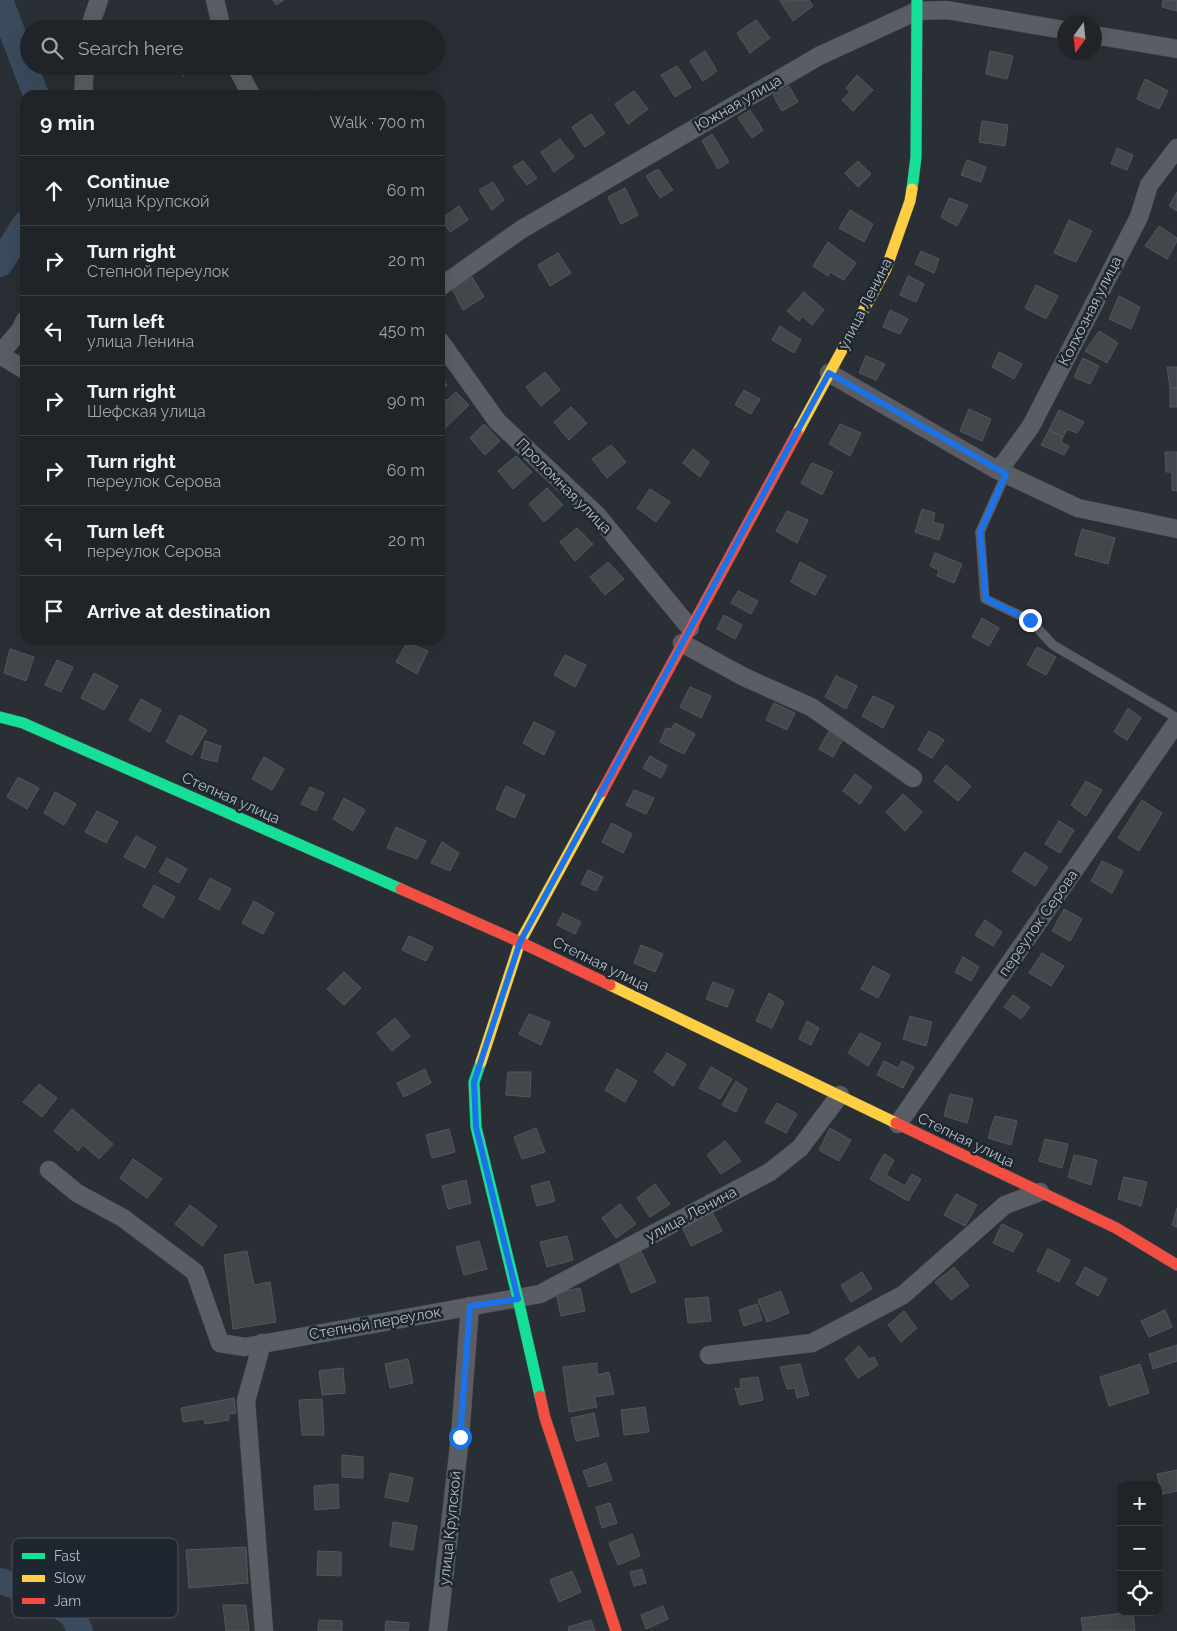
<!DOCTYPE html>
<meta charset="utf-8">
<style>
:root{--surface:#202328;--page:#2d2f34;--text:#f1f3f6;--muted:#a2a4a8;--line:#3d4045}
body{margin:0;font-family:Raleway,sans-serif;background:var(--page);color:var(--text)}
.controls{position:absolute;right:15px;bottom:15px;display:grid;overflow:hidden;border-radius:10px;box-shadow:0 5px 20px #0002}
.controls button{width:45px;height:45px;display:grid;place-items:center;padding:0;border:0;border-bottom:1px solid var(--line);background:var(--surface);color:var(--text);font:25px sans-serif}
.compass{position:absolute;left:1057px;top:15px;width:45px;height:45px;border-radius:50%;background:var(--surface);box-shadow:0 5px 20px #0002;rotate:195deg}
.stop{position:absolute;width:15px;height:15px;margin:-11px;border:4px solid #1a73e8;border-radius:50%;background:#fff}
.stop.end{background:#1a73e8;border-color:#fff;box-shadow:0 1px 5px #0008}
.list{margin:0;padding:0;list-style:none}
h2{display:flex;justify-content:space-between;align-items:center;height:65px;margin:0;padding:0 20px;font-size:21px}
h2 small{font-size:16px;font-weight:400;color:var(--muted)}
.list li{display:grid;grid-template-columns:32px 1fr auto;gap:15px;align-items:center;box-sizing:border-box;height:70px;padding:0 20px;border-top:1px solid var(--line)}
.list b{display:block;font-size:19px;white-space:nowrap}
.list p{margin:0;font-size:16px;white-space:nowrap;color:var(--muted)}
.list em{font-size:16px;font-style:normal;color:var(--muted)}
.icon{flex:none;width:28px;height:28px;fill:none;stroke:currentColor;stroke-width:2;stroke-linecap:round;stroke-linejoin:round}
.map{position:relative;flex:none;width:1177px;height:1631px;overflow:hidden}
.search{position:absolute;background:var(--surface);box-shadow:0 5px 20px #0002;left:20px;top:20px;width:425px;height:55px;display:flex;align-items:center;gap:12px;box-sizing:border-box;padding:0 18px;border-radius:28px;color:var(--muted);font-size:19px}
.panel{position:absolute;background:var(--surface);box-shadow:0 5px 20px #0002;left:20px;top:90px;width:425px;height:555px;border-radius:15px}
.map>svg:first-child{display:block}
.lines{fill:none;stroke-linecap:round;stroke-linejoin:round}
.river{stroke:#3a4b5e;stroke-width:26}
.building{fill:#42474c;stroke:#52575d}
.lane-casing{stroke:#464a4e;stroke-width:10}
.street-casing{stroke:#464a4e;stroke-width:19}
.fast-casing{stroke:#464a4e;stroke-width:12}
.slow-casing{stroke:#464a4e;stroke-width:12}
.jam-casing{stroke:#464a4e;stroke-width:12}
.lane{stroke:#5a5e64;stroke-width:9}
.street{stroke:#5a5e64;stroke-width:18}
.fast{stroke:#16e098;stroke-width:11}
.slow{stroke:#ffcf43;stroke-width:11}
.jam{stroke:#f24e42;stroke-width:11}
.route{stroke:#1a73e8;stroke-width:6}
.labels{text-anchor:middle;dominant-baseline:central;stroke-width:5;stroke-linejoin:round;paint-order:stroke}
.street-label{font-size:15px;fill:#b4bcc6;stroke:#1e2630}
.key{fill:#1e2630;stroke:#4b535d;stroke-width:1}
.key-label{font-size:14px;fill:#b4bcc6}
</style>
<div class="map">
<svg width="1177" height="1631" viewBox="0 0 1177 1631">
<rect width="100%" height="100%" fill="#2a2f35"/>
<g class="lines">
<path class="river" d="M0,0L36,95
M0,264L25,224
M0,1581L38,1593L73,1615L80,1631"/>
</g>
<path class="building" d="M273,0H284L276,5Z
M782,0H809L813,6L793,21L780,1Z
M1163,0H1177V11L1162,7Z
M756,20L770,38L750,53L737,33Z
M705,51L717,71L703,81L690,61Z
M990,51L1013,56L1007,79L986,74Z
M176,66H194L183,76Z
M677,66L691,87L675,97L661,75Z
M857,75L873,90L853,111L842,100L850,92L846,88Z
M1145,79L1168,91L1159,109L1137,99Z
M789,86L798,102L782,111L773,95Z
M314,90L317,95H307Z
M634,91L648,109L628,124L615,104Z
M750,110L763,130L752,138L738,118Z
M591,114L605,133L585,147L572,127Z
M982,121L1008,125L1005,146L979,142Z
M712,134L729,162L718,169L702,141Z
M560,139L574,157L554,172L541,152Z
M1117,148L1133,155L1127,170L1111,164Z
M967,160L986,167L981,182L961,175Z
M523,161L537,178L527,185L513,167Z
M858,161L871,174L858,187L845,173Z
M658,169L673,190L660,198L646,176Z
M493,182L504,200L492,210L479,190Z
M625,188L638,215L621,224L608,197Z
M1177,192V211L1169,206Z
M949,198L968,205L957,226L941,217Z
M459,206L468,220L450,232L441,219Z
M850,210L873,224L864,242L839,228Z
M1069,220L1092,231L1076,262L1054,253Z
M1159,226L1177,238V241L1167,259L1145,246Z
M828,242L856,263L844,280L830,272L828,276L813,266Z
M921,251L939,259L934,273L915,264Z
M558,253L571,273L550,286L538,265Z
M908,276L924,284L916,302L900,295Z
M472,277L484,297L463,310L452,289Z
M1036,285L1058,296L1046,319L1025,308Z
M804,292L824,310L812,325L802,316L799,321L787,311Z
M1119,296L1140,307L1131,329L1109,319Z
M890,310L908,319L900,334L883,327Z
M780,326L801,340L794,353L772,340Z
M1099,331L1118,343L1107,363L1085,351Z
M999,352L1022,364L1014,379L992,367Z
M866,356L885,364L876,380L859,373Z
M1083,358L1099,366L1090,384L1074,377Z
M1167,367H1177V388H1170Z
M545,372L560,390L541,406L526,387Z
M441,378L447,385L440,392V379Z
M1170,388H1177V407H1170Z
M744,390L760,399L751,414L735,405Z
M456,392L469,405L444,429L440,425V397L447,400Z
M571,407L587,423L569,440L554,422Z
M969,409L991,419L982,441L960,431Z
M1059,410L1084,422L1077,433L1067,429L1063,437L1049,430Z
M484,424L500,441L485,455L470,438Z
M840,424L861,433L850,456L829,444Z
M1049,430L1063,437L1061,442L1069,446L1064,455L1041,445Z
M611,445L626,462L607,478L592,459Z
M693,449L709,462L700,477L683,463Z
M1165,452H1177V491L1172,490V472H1166Z
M516,456L532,472L513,489L498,471Z
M812,463L833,472L822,495L801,483Z
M547,488L563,505L544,522L529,504Z
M650,489L670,502L656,522L637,508Z
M922,509L935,513L933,522L944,525L939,540L915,532Z
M787,511L808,520L797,543L776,531Z
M577,528L593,544L575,561L560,542Z
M1082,529L1115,538L1108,564L1075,555Z
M935,553L962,564L954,583L937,576L939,570L930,566Z
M608,562L624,579L605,595L590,577Z
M800,562L826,576L815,595L791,582Z
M738,591L758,601L751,614L731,603Z
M724,615L742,625L735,639L717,629Z
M982,618L999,628L989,646L972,637Z
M407,642L428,651L417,674L396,662Z
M1037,647L1056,657L1046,675L1027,665Z
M10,649L34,657L26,681L4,673Z
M565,655L586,665L575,687L554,675Z
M57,660L73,667L61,692L45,685Z
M94,673L118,686L104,710L81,698Z
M836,676L857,686L846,709L825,697Z
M690,687L711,696L701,718L680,707Z
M873,696L894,706L883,728L862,716Z
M141,699L161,710L150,732L129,720Z
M774,703L795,713L787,730L766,720Z
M1128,708L1141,718L1127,740L1114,732Z
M180,715L207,730L192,755L166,742Z
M534,722L555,732L544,755L523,743Z
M675,723L695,734L684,754L660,742L666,728L671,729Z
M829,731L842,741L833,757L819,749Z
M929,731L944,740L932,758L918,750Z
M205,741L221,746L217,762L201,758Z
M650,756L667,766L661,778L643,768Z
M264,757L284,769L272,790L252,779Z
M946,765L971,786L958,801L934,781Z
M855,774L872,787L860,804L843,791Z
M18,777L39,788L27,809L7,797Z
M1086,781L1102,790L1086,816L1071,805Z
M506,786L525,795L515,818L496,809Z
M310,787L324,793L316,811L301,804Z
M634,790L654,798L646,814L626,805Z
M55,792L76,804L64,825L44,813Z
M903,794L922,812L905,831L886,812Z
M344,798L365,810L353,831L333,819Z
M1142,800L1162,813L1139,851L1118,838Z
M97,811L118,822L106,843L85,832Z
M1059,821L1074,830L1060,853L1045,844Z
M612,823L632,834L623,853L602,842Z
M396,827L426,841L417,859L387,848Z
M136,836L156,847L145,868L124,857Z
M442,842L459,853L450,871L431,863Z
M1025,852L1048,867L1035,886L1012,871Z
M167,858L187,869L179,883L159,872Z
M1102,861L1123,871L1112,893L1091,881Z
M588,870L603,877L596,891L581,884Z
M210,878L231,889L219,910L199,899Z
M154,885L175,897L163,918L143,906Z
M254,901L274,913L263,934L242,923Z
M1064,909L1082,919L1070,941L1052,931Z
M563,913L581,922L575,934L557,925Z
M985,920L1002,932L993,946L975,935Z
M409,936L433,947L426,961L402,950Z
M641,945L663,954L655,972L634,963Z
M1042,953L1064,966L1051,986L1029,973Z
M963,957L979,967L971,981L955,972Z
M873,966L890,975L878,998L861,989Z
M344,972L361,988L344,1005L327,989Z
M713,982L734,990L727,1007L706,999Z
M769,993L784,1002L772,1028L756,1021Z
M1013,995L1030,1007L1021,1019L1004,1007Z
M529,1014L550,1022L541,1045L519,1034Z
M910,1016L932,1022L926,1046L903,1039Z
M395,1018L410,1036L392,1051L377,1033Z
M807,1021L819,1028L811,1045L799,1039Z
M860,1033L881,1044L868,1066L848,1053Z
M667,1053L686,1064L673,1086L654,1072Z
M884,1061L898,1068L902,1061L914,1067L903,1088L877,1075Z
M711,1067L732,1079L720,1099L699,1088Z
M425,1069L431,1083L404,1097L397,1083Z
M617,1069L637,1081L625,1102L605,1090Z
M508,1072H531L530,1097L506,1095Z
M736,1081L747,1089L736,1112L722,1105Z
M39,1084L57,1098L42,1117L23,1102Z
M950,1094L973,1099L967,1123L944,1116Z
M777,1103L797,1114L786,1133L765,1122Z
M72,1109L113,1144L99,1159L83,1145L78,1151L54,1131Z
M995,1116L1017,1121L1011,1145L988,1138Z
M536,1128L545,1152L522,1159L514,1137Z
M830,1128L851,1140L839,1161L819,1150Z
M449,1129L455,1152L432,1158L426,1135Z
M1045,1139L1068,1144L1062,1168L1039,1161Z
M725,1141L741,1161L721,1174L707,1155Z
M884,1154L894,1160L886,1175L905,1186L912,1174L921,1179L908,1201L870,1179Z
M1074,1155L1097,1160L1091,1185L1068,1177Z
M133,1159L162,1179L147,1198L120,1178Z
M1124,1177L1147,1182L1141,1206L1118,1199Z
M466,1180L471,1203L448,1209L442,1186Z
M549,1181L555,1201L537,1206L531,1186Z
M655,1184L670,1204L650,1217L637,1198Z
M956,1194L977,1205L965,1226L944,1215Z
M620,1204L636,1224L616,1238L602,1218Z
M190,1205L217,1226L202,1246L175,1224Z
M1177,1208V1227L1172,1225Z
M712,1212L722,1231L691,1246L682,1227Z
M1002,1224L1023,1234L1013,1252L993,1243Z
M567,1236L573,1260L547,1267L540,1242Z
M479,1241L487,1269L464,1275L456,1247Z
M640,1249L656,1282L631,1293L618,1259Z
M1048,1249L1070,1260L1059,1282L1037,1271Z
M247,1251L254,1285L270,1282L276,1322L233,1329L224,1255Z
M954,1267L969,1286L951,1300L935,1282Z
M1085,1267L1107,1279L1098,1296L1076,1284Z
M862,1272L872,1289L851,1302L841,1285Z
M580,1288L585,1311L561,1316L556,1293Z
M781,1291L789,1313L767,1322L758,1300Z
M708,1297L711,1321L688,1323L685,1299Z
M757,1304L762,1320L744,1326L739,1310Z
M1165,1310L1172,1327L1149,1337L1141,1321Z
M904,1311L917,1328L901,1342L888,1325Z
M1177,1345V1361L1153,1369L1149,1354Z
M859,1346L869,1359L874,1357L878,1365L858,1378L845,1359Z
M408,1359L413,1383L390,1388L385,1364Z
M597,1363V1375L609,1372L614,1394L594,1397L597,1407L569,1412L563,1367Z
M800,1364L809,1395L797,1398L795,1388L787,1389L780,1367Z
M1140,1364L1149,1393L1109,1406L1100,1377Z
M343,1368L345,1393L322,1395L319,1371Z
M758,1377L763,1400L740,1405L735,1388L741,1389L740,1379Z
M234,1398L236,1413L229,1414V1420L205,1424L204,1419L183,1422L181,1408Z
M322,1399L324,1435H302L299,1400Z
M645,1407L649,1432L624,1435L621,1410Z
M594,1413L599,1436L576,1441L571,1418Z
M342,1455L363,1457V1478L342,1477Z
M606,1463L612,1480L589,1487L583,1471Z
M1177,1470V1491L1162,1494L1157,1474Z
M390,1473L413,1478L408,1502L385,1497Z
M338,1484L339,1508L315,1510L314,1486Z
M610,1503L617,1523L602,1528L596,1507Z
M393,1522L417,1526L413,1550L390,1546Z
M632,1534L640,1556L618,1565L609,1543Z
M246,1547L248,1583L189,1588L186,1550Z
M318,1551L341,1552V1576L317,1575Z
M642,1569L646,1583L634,1586L630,1572Z
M572,1571L581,1592L559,1602L550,1580Z
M223,1605H246L249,1631H226Z
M663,1606L668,1619L646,1629L641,1615Z
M1133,1612L1135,1631H1083L1081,1618Z
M319,1620L342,1621V1631H318Z
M591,1620L595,1631H569L568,1627Z
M386,1621L409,1623L408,1631H385Z"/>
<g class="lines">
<defs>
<path id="lane" d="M1006,474L980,532L985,599L1030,620L1053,645L1177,718"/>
<path id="street" d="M215,0L222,29
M89,29L99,0
M1094,35L1177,49
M236,66L251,95
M83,95L85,66
M440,287L522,229L819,56L917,11L947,10L1064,30
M440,341L497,421L597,515L690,628
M0,354L21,329L25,320
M0,355L25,370
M829,373L997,470L1078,508L1177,529
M997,470L1005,462L1031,426L1139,217L1149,185L1177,148
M682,643L744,677L811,707L913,778
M898,1124L1177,722
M49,1170L77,1193L123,1218L195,1272L220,1343L245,1347L540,1294L770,1172L800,1148L840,1095
M262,1343L246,1401L264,1631
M709,1355L812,1343L903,1295L1005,1205L1040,1192
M438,1631L460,1437L470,1306"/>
<path id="fast" d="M912,189L916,157L917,0
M0,717L23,723L401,889
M481,1062L474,1082L476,1127L518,1299L540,1396"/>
<path id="slow" d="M797,433L886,269L910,201L912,189
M610,985L896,1123
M481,1062L520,942L602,792"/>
<path id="jam" d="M602,792L797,433
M401,889L520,942L610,985
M896,1123L1116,1228L1177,1265
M540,1396L545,1418L616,1631"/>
</defs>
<use href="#lane" class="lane-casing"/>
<use href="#street" class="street-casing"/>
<use href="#fast" class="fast-casing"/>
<use href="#slow" class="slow-casing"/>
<use href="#jam" class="jam-casing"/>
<use href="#lane" class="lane"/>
<use href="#street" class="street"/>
<use href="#fast" class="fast"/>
<use href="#slow" class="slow"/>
<use href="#jam" class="jam"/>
</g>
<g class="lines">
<path class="route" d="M460,1437L470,1306L518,1299L476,1127L474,1082L520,942L829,373L1006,474L980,532L986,599L1030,620"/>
</g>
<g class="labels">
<g class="street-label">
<text transform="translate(738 103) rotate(-30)">Южная улица</text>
<text transform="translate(865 304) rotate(-63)">улица Ленина</text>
<text transform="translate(1090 311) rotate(-63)">Колхозная улица</text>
<text transform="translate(564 486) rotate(45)">Проломная улица</text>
<text transform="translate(231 798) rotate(24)">Степная улица</text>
<text transform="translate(1038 923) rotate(-55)">переулок Серова</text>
<text transform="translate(601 964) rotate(26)">Степная улица</text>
<text transform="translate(966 1140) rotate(26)">Степная улица</text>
<text transform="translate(691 1214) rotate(-28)">улица Ленина</text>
<text transform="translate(375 1323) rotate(-10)">Степной переулок</text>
<text transform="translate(450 1528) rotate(-84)">улица Крупской</text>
</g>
</g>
<rect x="12" y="1538" width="166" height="80" rx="8" class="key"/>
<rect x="22" y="1553" width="23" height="6" fill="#16e098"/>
<rect x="22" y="1575" width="23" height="7" fill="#ffcf43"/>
<rect x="22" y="1598" width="23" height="6" fill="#f24e42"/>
<g class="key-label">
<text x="54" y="1561">Fast</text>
<text x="54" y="1583">Slow</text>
<text x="54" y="1606">Jam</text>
</g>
</svg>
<div class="controls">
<button>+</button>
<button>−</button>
<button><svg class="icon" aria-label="locate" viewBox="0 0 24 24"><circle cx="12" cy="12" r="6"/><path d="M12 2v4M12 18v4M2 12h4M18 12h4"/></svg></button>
</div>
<svg class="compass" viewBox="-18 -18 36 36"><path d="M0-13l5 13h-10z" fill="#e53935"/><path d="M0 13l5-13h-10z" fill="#a2a4a8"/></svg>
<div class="stop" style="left:460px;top:1437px"></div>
<div class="stop end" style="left:1030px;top:620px"></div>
<div class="search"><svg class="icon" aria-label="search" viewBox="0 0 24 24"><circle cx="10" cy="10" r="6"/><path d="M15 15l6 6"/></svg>Search here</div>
<section class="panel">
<h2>9 min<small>Walk · 700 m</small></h2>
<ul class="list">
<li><svg class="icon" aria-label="ahead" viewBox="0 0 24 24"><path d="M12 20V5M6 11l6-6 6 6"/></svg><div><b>Continue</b><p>улица Крупской</p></div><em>60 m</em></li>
<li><svg class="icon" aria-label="right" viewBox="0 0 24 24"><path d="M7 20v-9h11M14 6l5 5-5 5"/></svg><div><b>Turn right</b><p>Степной переулок</p></div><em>20 m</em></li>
<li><svg class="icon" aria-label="left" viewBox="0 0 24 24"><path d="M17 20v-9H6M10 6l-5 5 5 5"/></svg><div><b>Turn left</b><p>улица Ленина</p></div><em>450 m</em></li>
<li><svg class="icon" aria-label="right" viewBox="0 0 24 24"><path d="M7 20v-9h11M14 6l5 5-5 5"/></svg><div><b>Turn right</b><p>Шефская улица</p></div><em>90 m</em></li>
<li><svg class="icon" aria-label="right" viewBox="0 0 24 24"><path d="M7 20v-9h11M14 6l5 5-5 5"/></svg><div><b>Turn right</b><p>переулок Серова</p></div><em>60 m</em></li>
<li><svg class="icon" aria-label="left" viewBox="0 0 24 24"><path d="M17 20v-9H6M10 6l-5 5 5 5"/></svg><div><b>Turn left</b><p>переулок Серова</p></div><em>20 m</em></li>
<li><svg class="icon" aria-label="arrive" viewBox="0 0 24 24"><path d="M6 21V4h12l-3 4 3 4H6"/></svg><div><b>Arrive at destination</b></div></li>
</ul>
</section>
</div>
